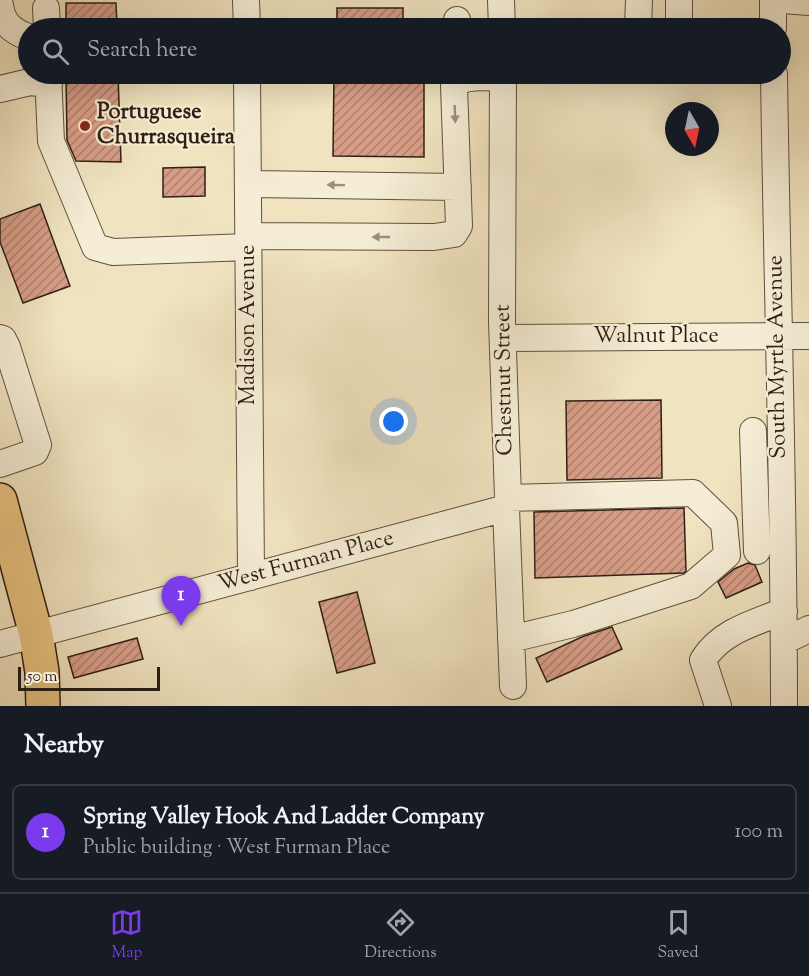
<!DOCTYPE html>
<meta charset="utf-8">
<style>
:root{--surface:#171b24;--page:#242831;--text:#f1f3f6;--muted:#9ea1a6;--line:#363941;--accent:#7c3aed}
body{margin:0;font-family:"Sorts Mill Goudy",serif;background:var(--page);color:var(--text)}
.compass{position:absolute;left:665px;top:102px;width:54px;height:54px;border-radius:50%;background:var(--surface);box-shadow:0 6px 24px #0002;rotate:171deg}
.scale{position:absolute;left:18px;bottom:15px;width:142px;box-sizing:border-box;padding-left:6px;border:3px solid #2e1f15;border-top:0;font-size:16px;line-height:21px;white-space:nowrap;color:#2e1f15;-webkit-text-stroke:4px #f5edd5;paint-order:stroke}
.you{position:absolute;left:394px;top:422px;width:21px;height:21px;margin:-15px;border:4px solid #fff;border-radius:50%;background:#1a73e8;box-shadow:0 0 0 9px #1a73e833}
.badge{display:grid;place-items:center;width:39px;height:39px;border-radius:50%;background:var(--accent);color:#fff;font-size:20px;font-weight:700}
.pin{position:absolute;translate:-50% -50px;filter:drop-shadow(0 2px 3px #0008)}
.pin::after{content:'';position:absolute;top:32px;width:21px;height:18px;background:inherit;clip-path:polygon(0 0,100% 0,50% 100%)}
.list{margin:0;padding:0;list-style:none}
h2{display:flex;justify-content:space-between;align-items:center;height:78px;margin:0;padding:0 24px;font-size:26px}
h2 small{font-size:20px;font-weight:400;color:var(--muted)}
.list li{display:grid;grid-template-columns:39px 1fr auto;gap:18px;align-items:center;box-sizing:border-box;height:96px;margin:0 12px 12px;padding:0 12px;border:2px solid var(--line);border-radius:9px}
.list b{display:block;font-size:22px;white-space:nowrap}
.list p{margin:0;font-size:20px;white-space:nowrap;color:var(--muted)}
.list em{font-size:20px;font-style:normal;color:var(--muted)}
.icon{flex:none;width:33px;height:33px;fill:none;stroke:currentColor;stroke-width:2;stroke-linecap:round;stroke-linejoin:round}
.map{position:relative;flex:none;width:809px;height:706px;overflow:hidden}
.search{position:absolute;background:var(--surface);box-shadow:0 6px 24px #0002;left:18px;right:18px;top:18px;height:66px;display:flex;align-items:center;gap:15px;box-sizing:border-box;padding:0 21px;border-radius:33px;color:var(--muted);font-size:22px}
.sheet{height:186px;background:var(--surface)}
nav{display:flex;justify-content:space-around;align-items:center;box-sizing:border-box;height:84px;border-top:2px solid var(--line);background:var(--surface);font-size:16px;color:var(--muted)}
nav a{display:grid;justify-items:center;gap:3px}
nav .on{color:var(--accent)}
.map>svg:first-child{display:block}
.building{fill:url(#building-hatch);stroke:#2e1f15;stroke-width:1.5}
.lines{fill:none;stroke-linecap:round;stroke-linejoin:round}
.minor-casing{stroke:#5e5040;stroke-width:28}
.major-casing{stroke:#2e1f15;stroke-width:36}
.minor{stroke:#f5edd5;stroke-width:26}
.major{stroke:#e8c280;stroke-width:33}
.oneway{fill:#9b907f}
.poi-dot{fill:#8f2418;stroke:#f5edd5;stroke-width:2}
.labels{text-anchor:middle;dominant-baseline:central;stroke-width:4.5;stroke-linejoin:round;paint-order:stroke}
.poi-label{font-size:22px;font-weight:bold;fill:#2e1f15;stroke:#f5edd5;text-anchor:start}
.street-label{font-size:22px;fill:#2e1f15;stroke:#f5edd5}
</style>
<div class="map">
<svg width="809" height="706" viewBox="0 0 809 706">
<defs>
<pattern id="building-hatch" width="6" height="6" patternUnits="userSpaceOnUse" patternTransform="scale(1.5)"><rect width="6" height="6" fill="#d79e87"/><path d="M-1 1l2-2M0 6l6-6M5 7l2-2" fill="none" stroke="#af806d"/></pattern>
</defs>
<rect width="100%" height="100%" fill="#f0e3bf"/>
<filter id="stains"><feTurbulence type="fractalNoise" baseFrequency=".00333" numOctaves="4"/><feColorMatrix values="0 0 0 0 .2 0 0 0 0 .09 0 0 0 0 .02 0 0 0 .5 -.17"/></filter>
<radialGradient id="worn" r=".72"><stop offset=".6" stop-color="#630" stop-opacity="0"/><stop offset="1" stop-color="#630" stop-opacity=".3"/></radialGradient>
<path class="building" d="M66,3H116L117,28H66Z
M337,8H403V28H337Z
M66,74H118L121,162L76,161L67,140Z
M334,74H424V157L333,156Z
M205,167V196L163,197V168Z
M40,204L70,286L23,303L0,242V219Z
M661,400L662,478L567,480L566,401Z
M684,508L686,571L684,573L535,578L534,512Z
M748,563L755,565L762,582L726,598L718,582L734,569Z
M357,592L375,663L337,673L319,602Z
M612,627L622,649L547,682L536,658L584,636Z
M137,638L143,659L74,678L68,657Z"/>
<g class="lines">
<defs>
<path id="minor" d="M246,0L247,28
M501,0L502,28
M773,0V28
M783,0L809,2
M0,5C2,23 12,31 28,37
M46,8L47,28
M457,20V28
M638,28L639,0
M679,28V0
M48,74L51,141L95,247L113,252L248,247
M247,74L251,577
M503,74L502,321L508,498L506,508L513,686
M774,74C777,284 784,495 784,706
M0,89L30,82L49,84
M248,184L458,187
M248,236L434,237L454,234L459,226L454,86C464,73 488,78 503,78
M0,338L3,339L7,347L38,445L35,452L0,464
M503,338L809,336
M753,431L757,551
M508,498L693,493L724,523L727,555L691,586L573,624L511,639
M784,641L809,629
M0,644L506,508
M718,706L703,660C721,631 754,623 784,611"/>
<path id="major" d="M0,500L36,634L42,672L43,706"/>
</defs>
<use href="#minor" class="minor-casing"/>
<use href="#major" class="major-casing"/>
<use href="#minor" class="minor"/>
<use href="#major" class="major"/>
</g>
<defs><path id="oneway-solid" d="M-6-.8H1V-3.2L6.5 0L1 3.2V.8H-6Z" transform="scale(1.5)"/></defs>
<g class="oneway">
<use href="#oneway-solid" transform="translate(455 114) rotate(88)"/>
<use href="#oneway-solid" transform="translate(336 185) rotate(-179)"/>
<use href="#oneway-solid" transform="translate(381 237) rotate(-180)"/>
</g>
<circle class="poi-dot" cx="85" cy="126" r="6"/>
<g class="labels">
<g class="poi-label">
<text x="97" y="113">Portuguese<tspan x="97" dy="25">Churrasqueira</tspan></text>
</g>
<g class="street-label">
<text transform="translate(249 325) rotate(-90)">Madison Avenue</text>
<text x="656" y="337">Walnut Place</text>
<text transform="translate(778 357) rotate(-91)">South Myrtle Avenue</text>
<text transform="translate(505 380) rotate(-91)">Chestnut Street</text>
<text transform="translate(306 562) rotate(-15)">West Furman Place</text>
</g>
</g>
<rect width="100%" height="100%" filter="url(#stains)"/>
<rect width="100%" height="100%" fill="url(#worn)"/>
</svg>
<svg class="compass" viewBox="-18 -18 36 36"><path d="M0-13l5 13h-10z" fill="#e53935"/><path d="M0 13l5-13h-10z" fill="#9ea1a6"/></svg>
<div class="scale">50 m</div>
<div class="you"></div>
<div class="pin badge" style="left:181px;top:626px">1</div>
<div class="search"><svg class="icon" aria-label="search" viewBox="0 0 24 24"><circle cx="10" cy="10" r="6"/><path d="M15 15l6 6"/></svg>Search here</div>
</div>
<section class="sheet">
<h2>Nearby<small></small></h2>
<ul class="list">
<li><span class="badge">1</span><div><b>Spring Valley Hook And Ladder Company</b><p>Public building · West Furman Place</p></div><em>100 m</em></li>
</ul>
</section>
<nav>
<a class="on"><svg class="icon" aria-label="map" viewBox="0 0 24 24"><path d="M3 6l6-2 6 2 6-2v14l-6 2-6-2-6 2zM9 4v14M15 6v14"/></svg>Map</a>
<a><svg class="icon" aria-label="directions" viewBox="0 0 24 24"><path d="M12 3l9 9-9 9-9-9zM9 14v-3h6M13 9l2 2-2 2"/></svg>Directions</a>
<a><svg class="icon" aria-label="saved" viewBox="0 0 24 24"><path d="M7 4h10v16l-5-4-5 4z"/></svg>Saved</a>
</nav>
